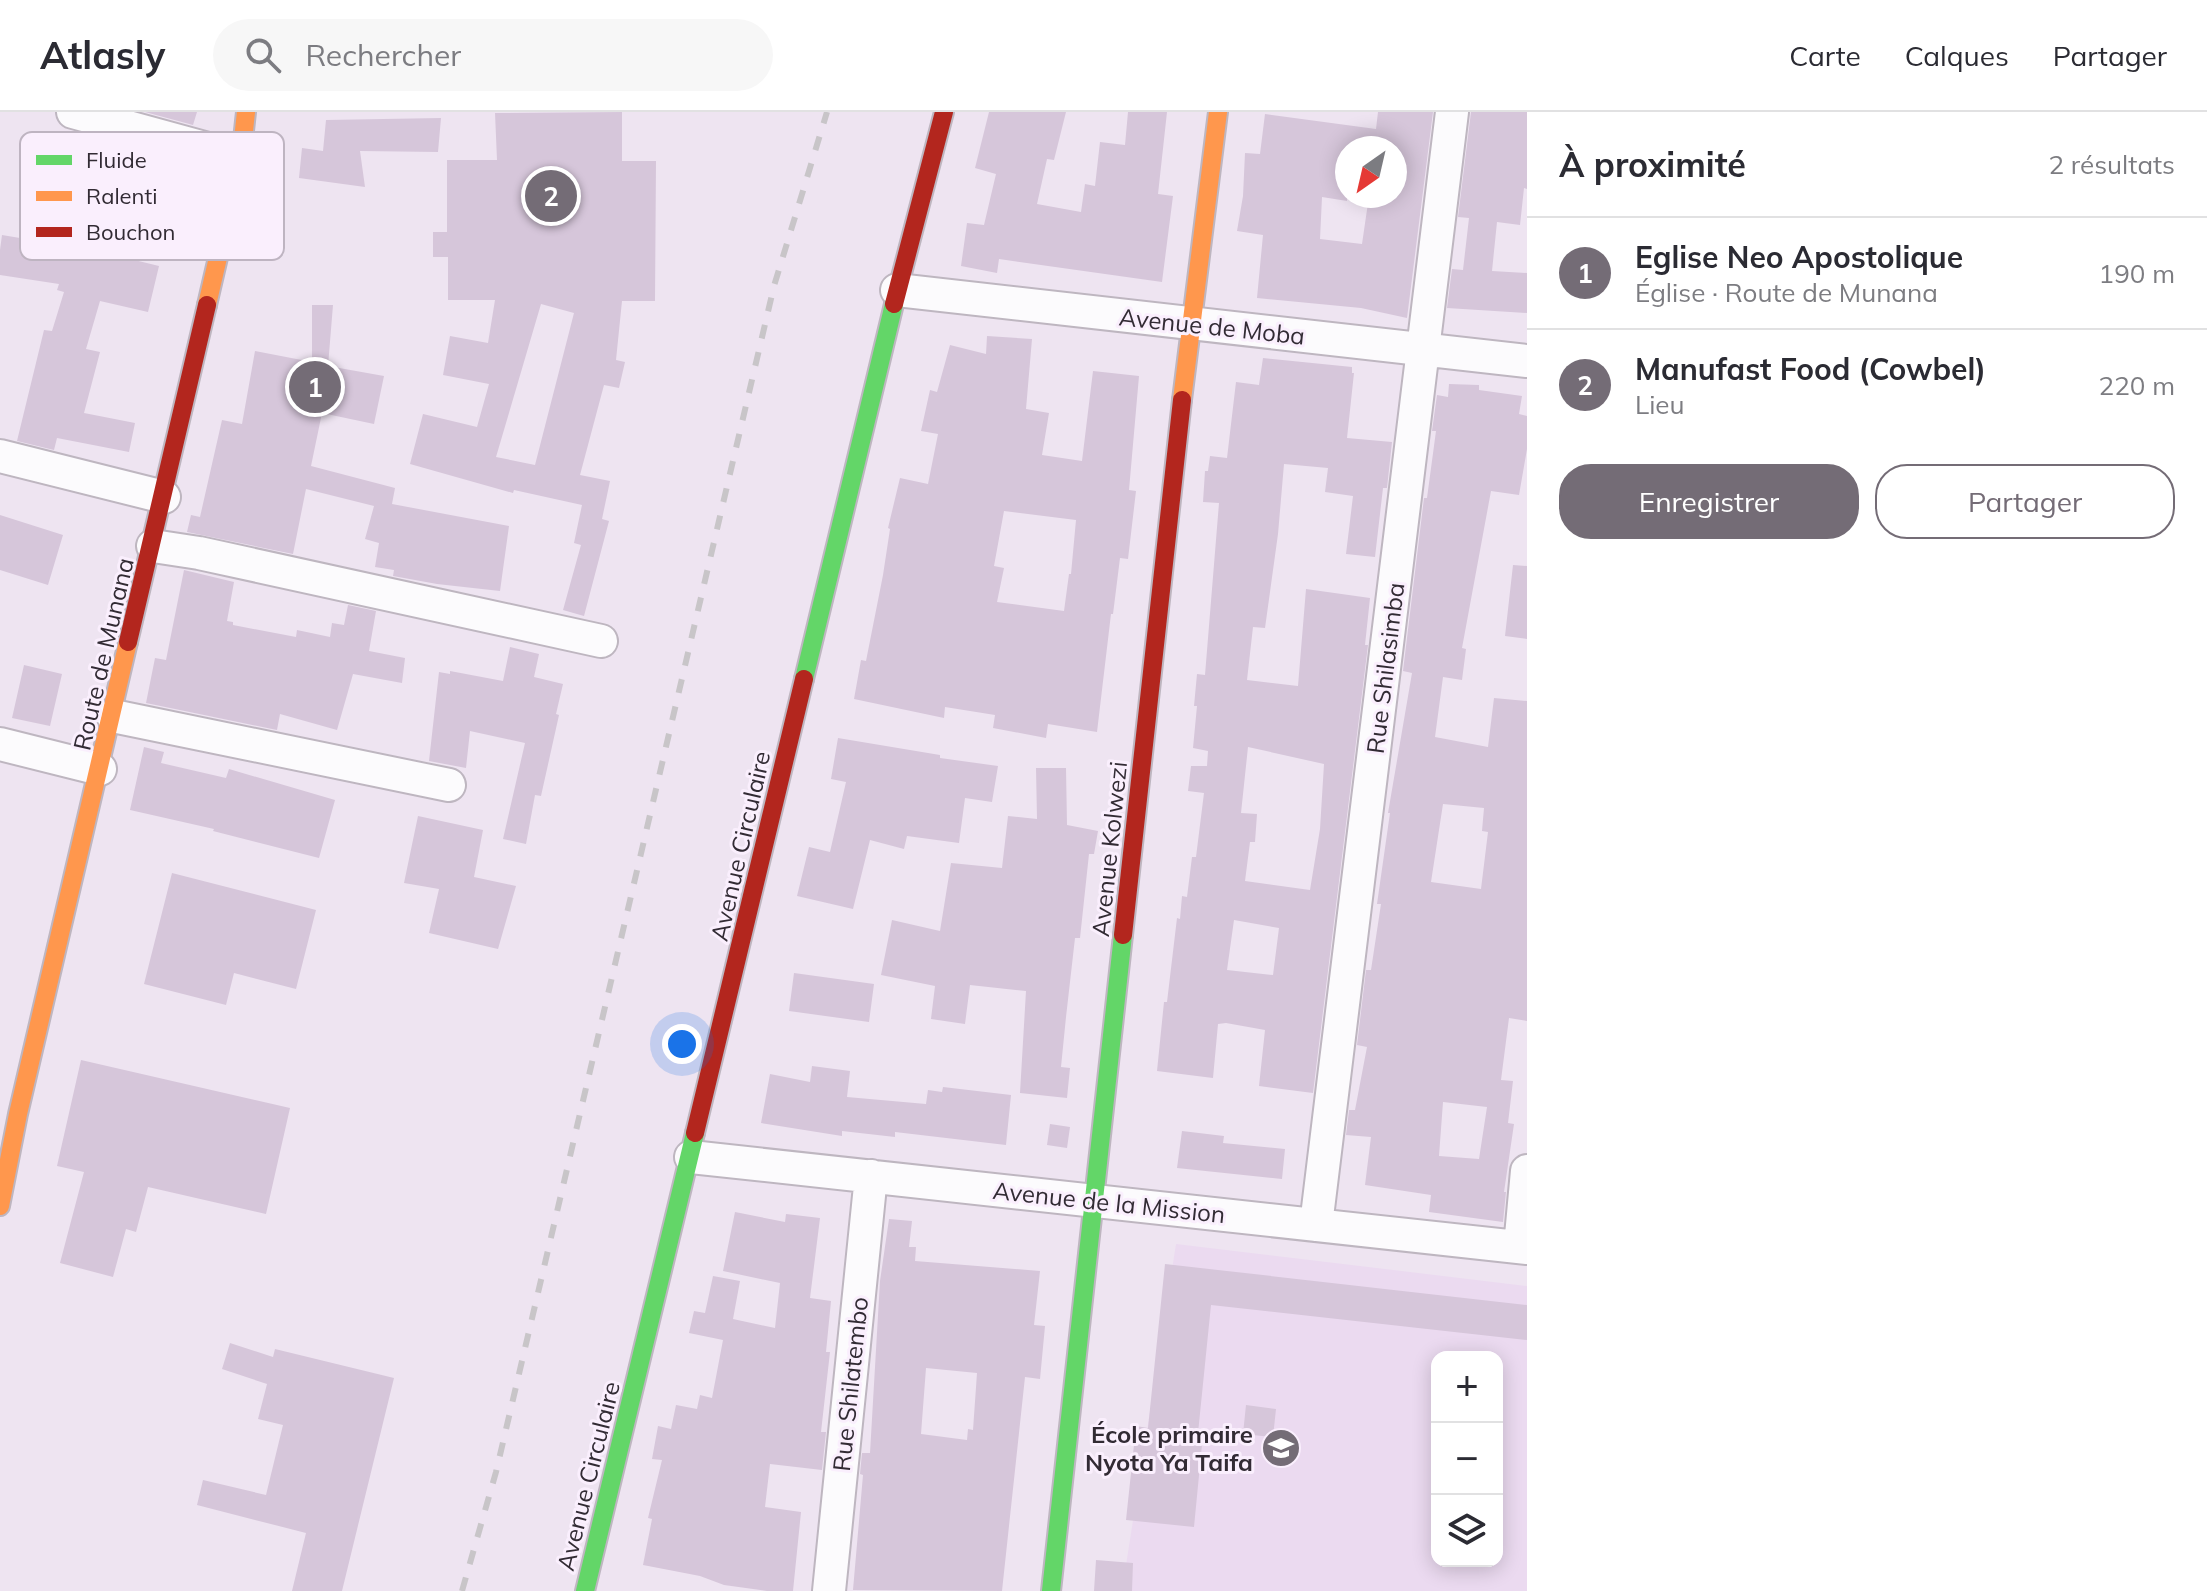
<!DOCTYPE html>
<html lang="fr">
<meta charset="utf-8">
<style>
:root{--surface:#fff;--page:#f7f7f7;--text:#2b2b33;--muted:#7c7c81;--line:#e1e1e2;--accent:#746c76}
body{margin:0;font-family:Mulish,sans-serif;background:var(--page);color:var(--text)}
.controls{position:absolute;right:24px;bottom:24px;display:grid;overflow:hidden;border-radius:16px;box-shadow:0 4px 20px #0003}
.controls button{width:72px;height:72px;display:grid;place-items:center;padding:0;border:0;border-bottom:2px solid var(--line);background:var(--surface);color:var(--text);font:40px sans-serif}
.compass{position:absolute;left:1335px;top:24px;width:72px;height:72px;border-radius:50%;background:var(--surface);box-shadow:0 4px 20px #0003;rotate:214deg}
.you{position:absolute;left:682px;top:932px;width:28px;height:28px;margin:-20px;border:6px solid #fff;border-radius:50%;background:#1a73e8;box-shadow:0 0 0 12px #1a73e833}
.badge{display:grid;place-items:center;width:52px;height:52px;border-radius:50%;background:var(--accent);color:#fff;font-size:26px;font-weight:700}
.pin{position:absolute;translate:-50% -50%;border:4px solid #fff;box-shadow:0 2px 8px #0006}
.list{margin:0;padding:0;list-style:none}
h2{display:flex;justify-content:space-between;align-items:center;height:104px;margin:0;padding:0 32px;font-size:34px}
h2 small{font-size:26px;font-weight:400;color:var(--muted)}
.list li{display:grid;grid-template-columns:52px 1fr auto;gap:24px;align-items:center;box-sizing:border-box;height:112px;padding:0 32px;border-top:2px solid var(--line)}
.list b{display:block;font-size:30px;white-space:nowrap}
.list p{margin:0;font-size:26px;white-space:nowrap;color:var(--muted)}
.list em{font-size:26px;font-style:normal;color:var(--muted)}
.actions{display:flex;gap:16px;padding:24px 32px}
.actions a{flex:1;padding:18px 0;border:2px solid var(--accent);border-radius:32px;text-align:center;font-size:28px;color:var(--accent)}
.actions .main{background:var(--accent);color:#fff}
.icon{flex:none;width:44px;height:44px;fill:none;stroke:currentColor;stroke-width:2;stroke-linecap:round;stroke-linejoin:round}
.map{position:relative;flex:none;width:1527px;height:1479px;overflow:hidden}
header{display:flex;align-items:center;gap:48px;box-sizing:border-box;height:112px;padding:0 40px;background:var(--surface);border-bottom:2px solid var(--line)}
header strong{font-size:38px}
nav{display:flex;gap:44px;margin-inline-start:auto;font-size:28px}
.search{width:560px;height:72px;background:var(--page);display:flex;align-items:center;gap:20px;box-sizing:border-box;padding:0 28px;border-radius:44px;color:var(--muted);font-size:30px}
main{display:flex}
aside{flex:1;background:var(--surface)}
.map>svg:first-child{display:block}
.built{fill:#ebdaf0;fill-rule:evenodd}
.building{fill:#d6c6da;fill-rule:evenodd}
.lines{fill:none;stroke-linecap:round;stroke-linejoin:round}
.street-casing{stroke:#beb6c0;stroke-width:36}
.fast-casing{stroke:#beb6c0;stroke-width:22}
.slow-casing{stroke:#beb6c0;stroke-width:22}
.jam-casing{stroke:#beb6c0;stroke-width:22}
.street{stroke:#fcfbfd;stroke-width:32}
.fast{stroke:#63d668;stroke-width:18}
.slow{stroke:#ff974d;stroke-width:18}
.jam{stroke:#b3261e;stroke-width:18}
.rail{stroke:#c8c5c8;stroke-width:6;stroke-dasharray:14 14;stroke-linecap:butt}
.labels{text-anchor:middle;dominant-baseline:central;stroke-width:6;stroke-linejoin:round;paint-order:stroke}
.street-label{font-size:24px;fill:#322b34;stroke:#faeffd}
.poi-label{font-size:24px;font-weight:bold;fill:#322b34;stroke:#faeffd;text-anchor:end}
.key{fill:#faeffd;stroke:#beb4c1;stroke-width:2}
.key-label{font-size:22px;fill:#322b34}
</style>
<header>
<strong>Atlasly</strong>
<div class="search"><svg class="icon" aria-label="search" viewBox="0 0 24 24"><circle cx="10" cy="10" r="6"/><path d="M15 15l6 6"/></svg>Rechercher</div>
<nav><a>Carte</a><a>Calques</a><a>Partager</a></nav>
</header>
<main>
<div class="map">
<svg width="1527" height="1479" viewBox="0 0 1527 1479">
<rect width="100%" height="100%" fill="#eee4f1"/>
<path class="built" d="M1176,1132L1527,1174V1479H1122ZM1437,1245H1497V1449H1437Z"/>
<path class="building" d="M145,0H197L193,13Z
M622,0V49H656L655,189H622L616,248L625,250L619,276L604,273L580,363L610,369L602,407L609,409L584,504L563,498L581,433L574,431L582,393L514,378L513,381L410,352L423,302L477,315L489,272L443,263L450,224L488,231L495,188H448V145H433V120H447V48H497L495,1ZM541,192L574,201L535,353L496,345Z
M989,0H1066L1054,48L1047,47L1037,92L1081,100L1085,72L1095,74L1100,30L1125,33L1128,0H1167L1158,82L1173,84L1162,170L999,147L997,161L961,154L967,111L984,113L996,62L975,56Z
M1378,0H1433L1407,206L1361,196L1257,186L1263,123L1237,119L1243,84L1245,41L1260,42L1265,2L1376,17ZM1347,36H1395V84H1369L1362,132L1320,127L1322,85L1347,89Z
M1471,0H1527V77L1524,76L1520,113L1497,110L1492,159L1527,161V201L1447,196L1452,157L1463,158L1469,106L1458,105Z
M441,6L438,40L360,39L365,75L299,66L302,36L323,39L326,8Z
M50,53L94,64L69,132L159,154L148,200L100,189L86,237L100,240L84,301L135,311L129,340L57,326L54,338L17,329L44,218L52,219L64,180L57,178L59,172L0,163V138L2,123L32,128Z
M312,193H333L328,254L384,264L374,312L322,301L311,354L395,376L392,392L509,414L500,479L437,472L393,464L394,458L375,455L379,431L365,427L374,394L306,377L293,442L187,420L191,403L200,405L222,308L242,312L255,239L312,250Z
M987,224L1032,227L1026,297L1049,301L1042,343L1082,349L1093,259L1139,264L1129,378L1136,379L1128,447L1120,446L1113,502H1111L1097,620L1048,612L1046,626L993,616L995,603L945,595L944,606L854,587L861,548L866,549L883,463L890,417L888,416L900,366L928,372L938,322L921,319L930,278L937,280L950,233L986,242ZM1004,399L1076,408L1071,462H1069L1064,499L997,490L1004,456L994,454Z
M1263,246L1352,255V261H1354L1347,326L1392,330L1387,376H1383L1375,445L1346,442L1353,384L1325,380L1328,356L1284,352L1278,422L1265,516L1253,515L1247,568L1298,574L1306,477L1370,486L1365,533H1368L1313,981L1259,974L1265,918L1226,911L1218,912L1213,966L1157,959L1164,890H1167L1177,806L1180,807L1182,784L1187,785L1192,745H1196L1204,681L1188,679L1191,654H1207L1208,639L1193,636L1197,594H1194L1197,562L1205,563L1219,391L1203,390L1205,359H1208L1210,344L1227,346L1236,270L1259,273ZM1248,635L1324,652L1320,717L1310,778L1245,769L1250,730H1255L1257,702L1241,701ZM1234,808L1279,816L1273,863L1227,858Z
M1449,272L1479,273V278L1522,284L1519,302L1527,304V337L1519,383L1491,379L1462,536L1466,537L1462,568L1443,565L1435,625L1488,635L1494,586L1527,589V909L1509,906L1501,968L1513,969L1508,1011L1514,1012L1504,1080H1506L1503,1110L1429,1100L1431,1083L1365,1073L1371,1025L1346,1023L1349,998H1355L1367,935L1357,933L1366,858H1371L1381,792H1377L1390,701H1388L1412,561L1403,559L1424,386H1427L1436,319H1432L1437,283L1448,285ZM1443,692L1484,696L1482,719L1488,720L1481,777L1431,770ZM1443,990L1487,995L1479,1047L1439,1044Z
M0,403L63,423L48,473L0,458Z
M1513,453L1527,454V527L1505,524Z
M184,458L234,470L227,509L233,510V513L296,525L297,518L330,525L332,511L344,513L348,493L376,499L369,539L405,546L402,571L353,562L337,618L280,602L277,618L146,591L155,546L166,548Z
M510,535L539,542L534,565L563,572L556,602L559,603L541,684L535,683L526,732L503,727L525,631L470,619L466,656L429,649L439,560L450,562V559L503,569Z
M24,553L62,562L50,614L12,606Z
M838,626L940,643V646L998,654L992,690L965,686L959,731L907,724L904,737L870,728L853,797L797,784L809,735L830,740L846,670L831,667Z
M144,635L164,640L161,651L226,666L229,657L335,688L319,746L213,719L214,717L130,698Z
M1036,656H1066L1067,713L1098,719L1094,742H1089L1080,826H1075L1066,905L1061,955L1070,956L1067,986L1020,981L1026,879L970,873L965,912L931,907L935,874L881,863L892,808L940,819L951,751L1002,756L1008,704L1037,707Z
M418,704L483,718L474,765L516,774L498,837L429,821L439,777L404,771Z
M172,761L316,798L296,877L234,861L226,893L144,872Z
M794,861L874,872L869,910L789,899Z
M81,948L290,996L266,1102L148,1075L136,1120L126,1117L113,1165L60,1151L84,1060L57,1054Z
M812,954L850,959L847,985L926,992L928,978L942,980L943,975L1011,983L1006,1033L895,1020V1025L842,1019V1024L761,1011L770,962L810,970Z
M1050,1012L1070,1015L1067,1036L1047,1033Z
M1182,1019L1224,1024L1223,1031L1285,1037L1282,1067L1177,1056Z
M735,1100L785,1110L786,1102L820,1106L810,1186L831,1189L826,1240H830L821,1320H826L822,1358L770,1352L765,1395L801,1400L793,1479H767L724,1473L700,1464L643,1453L652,1407L648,1406L662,1348L652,1347L658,1314L671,1317L676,1293L697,1297L700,1283L712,1286L723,1228L689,1221L694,1199L705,1201L713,1164L740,1169L733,1207L775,1216L780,1171L723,1159Z
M889,1107L912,1109L909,1135H916L915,1149L1040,1159L1034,1213L1045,1214L1040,1267L1025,1265L1002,1479L853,1478L863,1363L860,1362L862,1341H870L880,1169ZM926,1256L977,1261L973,1318L968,1317L967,1328L921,1322Z
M1165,1152L1527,1193V1228L1211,1193L1198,1321L1203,1322L1194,1415L1126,1408L1136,1314L1148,1316Z
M230,1231L273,1245L275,1237L394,1266L342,1479H292L306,1421L197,1393L203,1368L266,1383L283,1313L258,1307L267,1272L222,1257Z
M1246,1293L1276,1297L1273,1325L1243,1322Z
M1096,1448L1133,1451L1132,1479H1094Z"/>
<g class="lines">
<defs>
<path id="street" d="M73,0L241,46
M897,178L1527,249
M0,344L164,385
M153,434L199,441L601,529
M113,604L449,673
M0,632L100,657
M691,1045L1527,1136
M1316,1113L1452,0
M1520,1135L1527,1059
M829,1479L871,1064"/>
<path id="fast" d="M804,567L894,192
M585,1479L695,1021
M1051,1479L1123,823"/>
<path id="slow" d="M207,193L241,46L246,0
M1182,288L1218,0
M0,1094L18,1002L128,530"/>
<path id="jam" d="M894,192L944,0
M128,530L207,193
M1123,823L1182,288
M695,1021L804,567"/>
</defs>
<use href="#street" class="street-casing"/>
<use href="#fast" class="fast-casing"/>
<use href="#slow" class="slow-casing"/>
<use href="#jam" class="jam-casing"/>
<use href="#street" class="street"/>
<use href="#fast" class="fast"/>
<use href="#slow" class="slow"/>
<use href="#jam" class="jam"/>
<path class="rail" d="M462,1479L496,1360L774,174L827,0"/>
</g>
<defs>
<symbol id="school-disc" viewBox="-11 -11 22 22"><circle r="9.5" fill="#746c76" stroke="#faeffd"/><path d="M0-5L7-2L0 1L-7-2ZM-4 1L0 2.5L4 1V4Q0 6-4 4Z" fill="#fff"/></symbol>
</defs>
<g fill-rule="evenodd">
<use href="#school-disc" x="1259" y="1314" width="44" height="44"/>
</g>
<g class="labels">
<g class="street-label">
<text transform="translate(1212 214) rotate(6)">Avenue de Moba</text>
<text transform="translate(103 542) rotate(-77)">Route de Munana</text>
<text transform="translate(1385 556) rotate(-83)">Rue Shilasimba</text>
<text transform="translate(740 734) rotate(-77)">Avenue Circulaire</text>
<text transform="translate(1109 737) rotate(-84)">Avenue Kolwezi</text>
<text transform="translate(1109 1090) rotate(6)">Avenue de la Mission</text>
<text transform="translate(850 1272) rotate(-84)">Rue Shilatembo</text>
<text transform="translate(588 1364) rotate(-76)">Avenue Circulaire</text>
</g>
<g class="poi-label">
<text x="1253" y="1322">École primaire<tspan x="1253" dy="28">Nyota Ya Taifa</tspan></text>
</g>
</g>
<rect x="20" y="20" width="264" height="128" rx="12" class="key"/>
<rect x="36" y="43" width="36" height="10" fill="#63d668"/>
<rect x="36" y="79" width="36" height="10" fill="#ff974d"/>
<rect x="36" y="115" width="36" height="10" fill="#b3261e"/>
<g class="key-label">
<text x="86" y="56">Fluide</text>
<text x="86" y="92">Ralenti</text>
<text x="86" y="128">Bouchon</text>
</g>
</svg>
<div class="controls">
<button>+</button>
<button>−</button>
<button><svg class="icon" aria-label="layers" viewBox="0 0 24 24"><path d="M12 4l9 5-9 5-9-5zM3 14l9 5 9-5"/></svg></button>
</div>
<svg class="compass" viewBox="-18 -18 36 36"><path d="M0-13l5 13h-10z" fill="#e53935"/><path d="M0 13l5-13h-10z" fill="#7c7c81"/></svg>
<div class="you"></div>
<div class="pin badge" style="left:315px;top:275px">1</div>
<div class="pin badge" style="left:551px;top:84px">2</div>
</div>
<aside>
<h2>À proximité<small>2 résultats</small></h2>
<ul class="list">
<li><span class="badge">1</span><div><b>Eglise Neo Apostolique</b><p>Église · Route de Munana</p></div><em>190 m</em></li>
<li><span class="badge">2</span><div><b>Manufast Food (Cowbel)</b><p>Lieu</p></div><em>220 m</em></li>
</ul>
<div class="actions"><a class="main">Enregistrer</a><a>Partager</a></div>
</aside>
</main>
